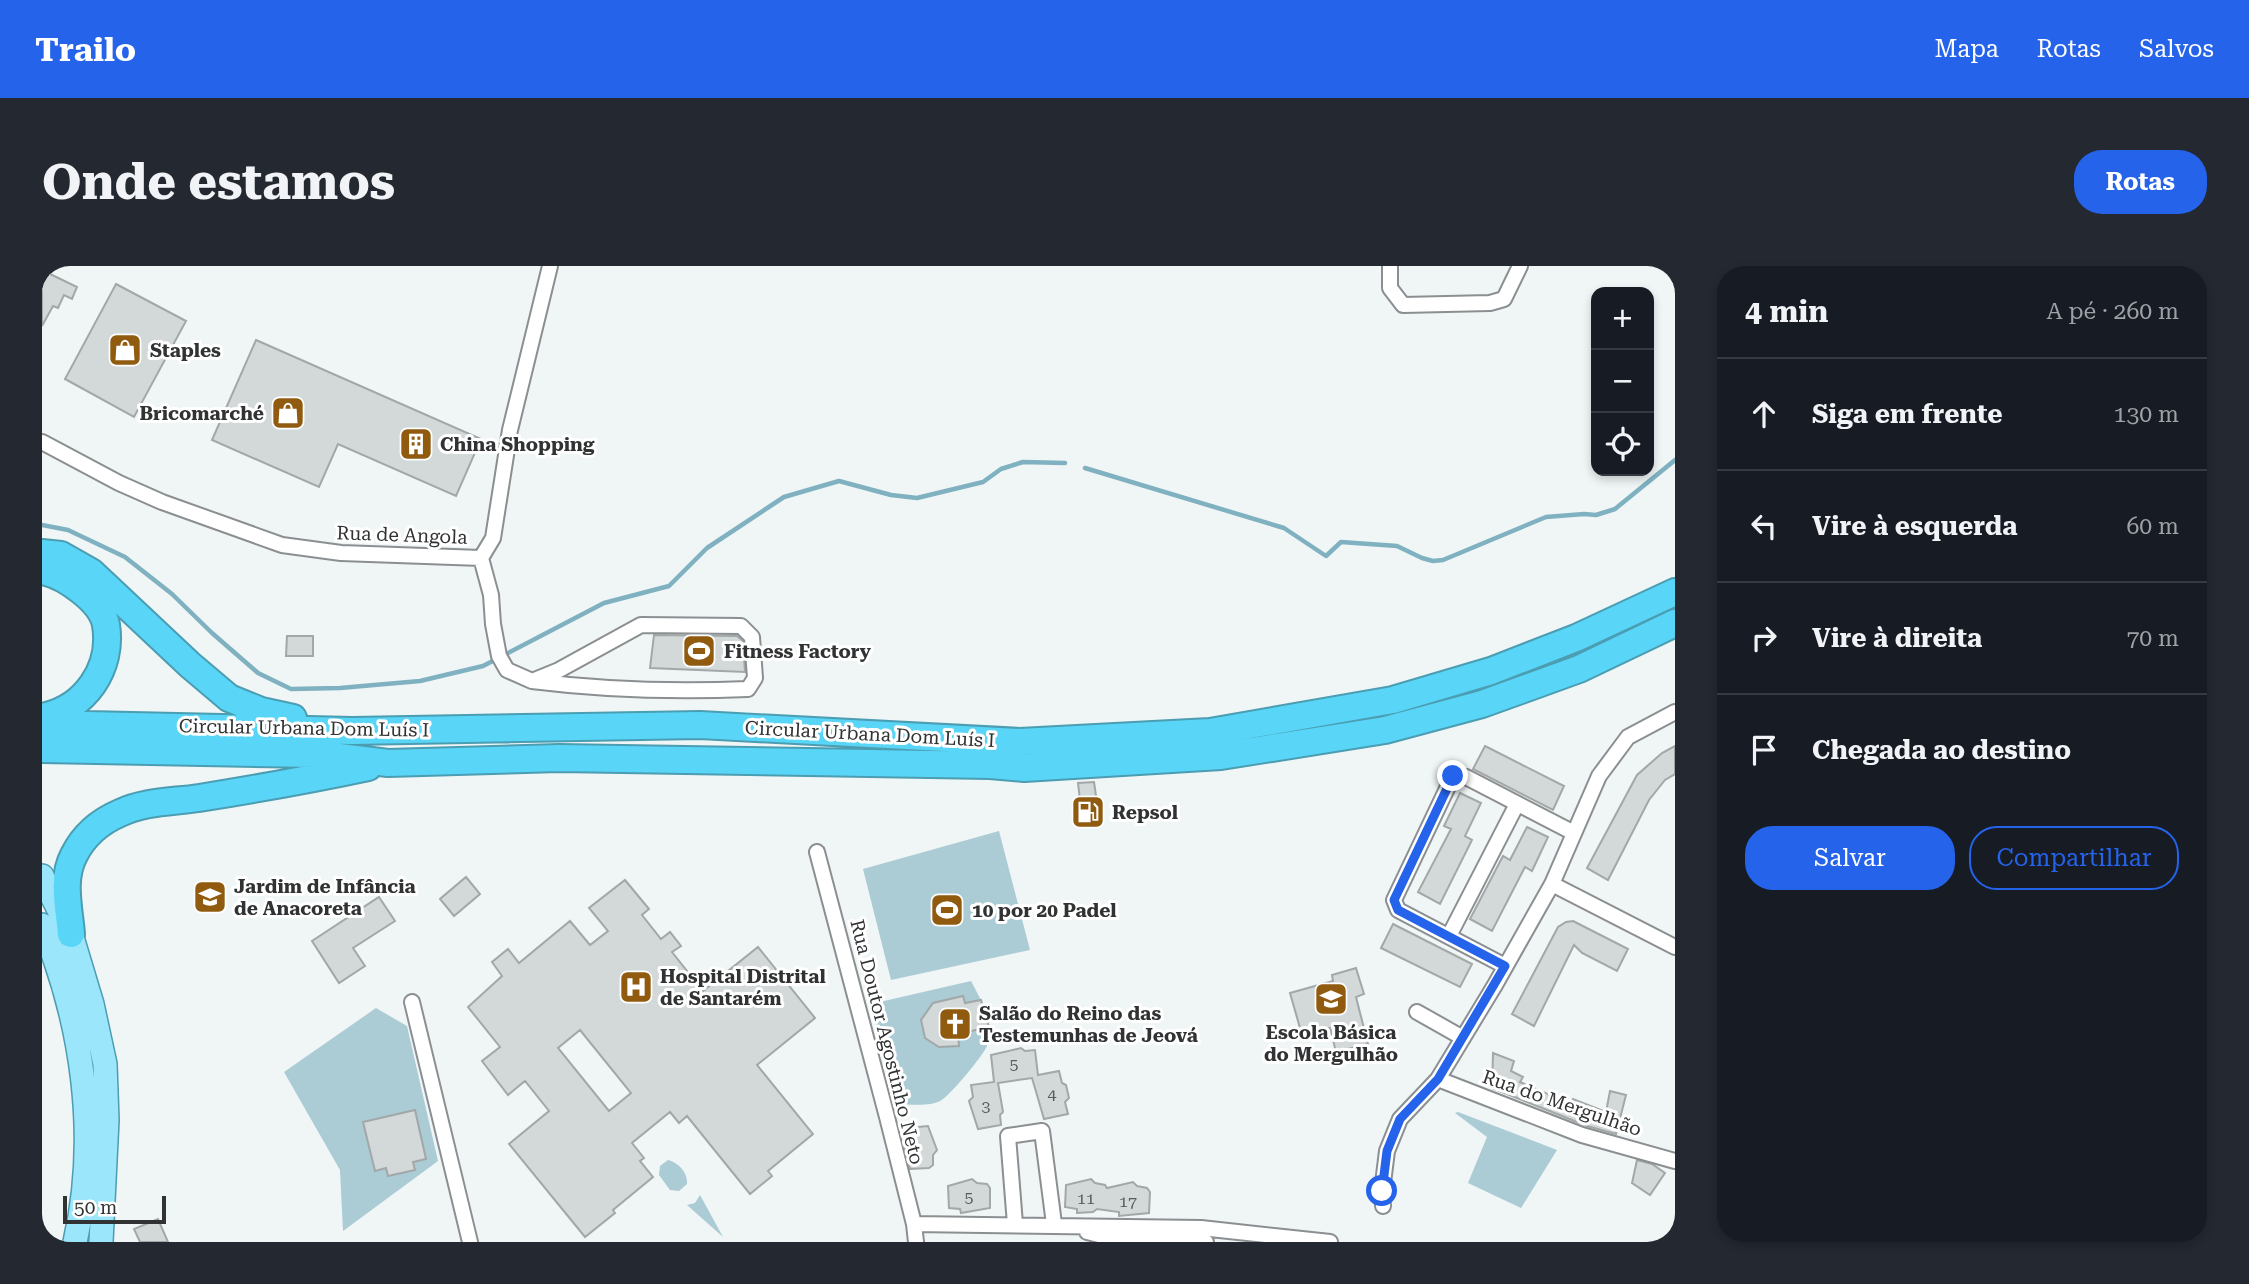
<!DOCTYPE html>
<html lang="pt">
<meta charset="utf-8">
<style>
:root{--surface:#171b24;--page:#242831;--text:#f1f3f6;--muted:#9ea1a6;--line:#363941;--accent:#2563eb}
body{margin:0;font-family:"Roboto Serif",serif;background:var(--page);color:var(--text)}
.controls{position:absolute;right:21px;top:21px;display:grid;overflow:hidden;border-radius:14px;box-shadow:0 4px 10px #0003}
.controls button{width:63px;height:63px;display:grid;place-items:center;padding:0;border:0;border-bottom:2px solid var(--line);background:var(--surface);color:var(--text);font:35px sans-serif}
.scale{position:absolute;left:21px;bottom:18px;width:103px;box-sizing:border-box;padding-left:7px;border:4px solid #313233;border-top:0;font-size:19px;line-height:24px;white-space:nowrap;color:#313233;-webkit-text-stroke:5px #fff;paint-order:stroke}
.stop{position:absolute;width:21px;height:21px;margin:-16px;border:5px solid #2563eb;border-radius:50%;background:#fff}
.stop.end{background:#2563eb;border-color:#fff;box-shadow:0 2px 7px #0008}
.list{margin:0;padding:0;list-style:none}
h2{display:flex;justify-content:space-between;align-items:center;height:91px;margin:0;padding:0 28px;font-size:30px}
h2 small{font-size:23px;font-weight:400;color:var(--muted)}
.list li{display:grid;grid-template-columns:46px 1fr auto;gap:21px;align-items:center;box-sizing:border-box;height:112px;padding:0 28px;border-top:2px solid var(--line)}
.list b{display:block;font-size:26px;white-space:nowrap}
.list em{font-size:23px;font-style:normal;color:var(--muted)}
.actions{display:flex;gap:14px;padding:21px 28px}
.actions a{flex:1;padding:16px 0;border:2px solid var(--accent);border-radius:28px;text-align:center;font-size:24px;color:var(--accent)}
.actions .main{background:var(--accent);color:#fff}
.icon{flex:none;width:38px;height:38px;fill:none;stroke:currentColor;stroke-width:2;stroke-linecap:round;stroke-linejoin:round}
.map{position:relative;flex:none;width:1633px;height:976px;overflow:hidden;border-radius:28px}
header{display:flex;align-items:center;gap:42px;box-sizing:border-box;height:98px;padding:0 35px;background:var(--accent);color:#fff}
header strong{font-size:33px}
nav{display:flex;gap:38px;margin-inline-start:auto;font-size:24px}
.intro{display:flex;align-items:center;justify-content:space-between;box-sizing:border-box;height:168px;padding:0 42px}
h1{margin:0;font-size:49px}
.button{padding:18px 32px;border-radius:28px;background:var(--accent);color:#fff;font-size:24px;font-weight:700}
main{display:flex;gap:42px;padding:0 42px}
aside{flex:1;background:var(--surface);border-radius:28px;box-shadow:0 4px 10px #0003}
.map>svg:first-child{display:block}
.green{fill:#abcbd5}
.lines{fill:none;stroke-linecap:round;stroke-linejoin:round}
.stream{stroke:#7fb1c0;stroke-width:4.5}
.building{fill:#d3d8d9;stroke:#a2a7a8;stroke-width:2;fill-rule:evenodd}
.street-casing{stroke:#8b8f91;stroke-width:18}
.primary-casing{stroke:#4b9db2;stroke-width:26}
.highway-casing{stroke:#4b9db2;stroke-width:30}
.street{stroke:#fff;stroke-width:14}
.primary{stroke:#9be6fa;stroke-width:23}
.highway{stroke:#59d6f7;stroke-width:26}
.route{stroke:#2563eb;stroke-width:9}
.labels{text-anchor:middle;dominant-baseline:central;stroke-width:6;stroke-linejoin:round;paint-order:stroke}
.number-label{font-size:16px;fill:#5a5c5c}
.poi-label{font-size:19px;font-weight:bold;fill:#313233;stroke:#fff;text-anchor:start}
.street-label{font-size:19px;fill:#313233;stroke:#fff}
</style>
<header>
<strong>Trailo</strong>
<nav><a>Mapa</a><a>Rotas</a><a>Salvos</a></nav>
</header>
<div class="intro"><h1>Onde estamos</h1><a class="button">Rotas</a></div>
<main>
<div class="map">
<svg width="1633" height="976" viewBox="0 0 1633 976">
<rect width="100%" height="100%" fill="#f0f5f6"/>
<path class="green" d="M957,565L988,684L849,714L821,603Z
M929,715L939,734L923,737L920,730L891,737L879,754L883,772L897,781L917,780L916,768L941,762L945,780C940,791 908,830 898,835C887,841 867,838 854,838L829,738Z
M334,742L365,760L396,895L301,965L298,904L242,806Z
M1416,846L1515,884L1479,942L1426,917L1445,871L1413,847Z
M626,894C637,897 646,907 645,918L637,925L628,924L617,909L618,900Z
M658,929L681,971L645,939L653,937Z"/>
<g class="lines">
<path class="stream" d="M1043,202L1242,262L1284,290L1299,276L1355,280L1380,292L1391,295L1401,294L1504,251L1542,248L1554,249L1573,243L1633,194
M0,259L26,264L83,291L130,328L170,367L216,407L249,423L298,422L378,415L441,400L562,337L627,320L665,282L742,231L797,215L849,229L875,232L941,216L959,203L981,196L1023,197"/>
</g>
<path class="building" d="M6,7L35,21L30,33L22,29L16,42L11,40L0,60V17Z
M74,18L144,55L92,151L23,113Z
M214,74L439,173L414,230L296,178L277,221L170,174Z
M612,369L695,370L701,375L703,406L608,402Z
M245,370H271V390H244Z
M1443,480L1522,520L1511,544L1431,503Z
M1633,480V508L1623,514L1607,534L1566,614L1545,602L1595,509L1620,487Z
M1052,516L1058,557L1041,560L1036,517Z
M1418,527L1439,537L1423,570L1430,574L1398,638L1376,626L1409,563L1402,560Z
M1485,561L1506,571L1490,605L1483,601L1450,665L1428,653L1461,590L1468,594Z
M424,611L438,628L412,650L398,633Z
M583,614L607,643L600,649L619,673L628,666L639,680L630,686L661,725L716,681L773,752L715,799L771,868L726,905L730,910L708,928L645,850L637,857L628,846L590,877L602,892L598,895L611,911L571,944L573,947L543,971L467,878L507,845L483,815L466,829L440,795L458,781L426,741L460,710L450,696L466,683L477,697L528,655L548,679L566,665L547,642ZM538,764L589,827L567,845L516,782Z
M337,631L353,655L311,682L323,700L297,717L270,675Z
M1531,655L1586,683L1575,705L1540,687L1532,679L1492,760L1470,748L1516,661L1524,656Z
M1351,658L1430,698L1418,721L1339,682Z
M1314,702L1322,728L1314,731L1326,778L1294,786L1288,762L1260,769L1248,727L1291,715L1290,709Z
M921,730L923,737L939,734L947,761L916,768L917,780L897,781L883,772L879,754L891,737Z
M979,782L983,785L993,784L996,809L1017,805L1020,817L1024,819L1027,832L1023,836L1026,848L1002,853L990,812L956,817L961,846L958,849L959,859L936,863L927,835L931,831L929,819L952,816L949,789Z
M1451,787L1472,795L1469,805L1481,811L1478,816L1529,838L1531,833L1564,846L1568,825L1584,829L1574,868L1545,860L1450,822Z
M373,844L384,893L371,896L373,904L346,910L344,902L333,905L321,856Z
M886,860L895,884L891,889V899L887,902L868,903L861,874L864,873L865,862Z
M1595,894L1610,898L1623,907L1608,929L1590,917Z
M930,913L935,917L945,918L948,922V942L919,947L918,943L907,942L906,920Z
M1049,913L1053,917L1063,919L1065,922L1091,916L1095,920L1105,922L1108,926L1107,947L1077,950V946L1055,943L1051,946L1035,947V943L1023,941L1024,919Z
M116,953L126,976H98L92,963Z"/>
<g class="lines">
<defs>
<path id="street" d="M1348,0V22L1361,39L1448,37L1462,33L1478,0
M0,176L77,217L120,236L240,279L299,287L439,292
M439,292L449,329L451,358L457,390L465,404L490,415L517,404L599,359L699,360L710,371L713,412L706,423C634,426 562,424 490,415
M439,292L451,272L468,164L508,0
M775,586L845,851L872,958L874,976
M1510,618L1633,681
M1407,670L1475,538
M1463,700L1356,644L1352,634L1411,510L1424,511L1532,567
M370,736L428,976
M1375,746L1421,772
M1396,813L1540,869L1633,895
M1341,940L1340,925L1345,885L1358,853L1396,813L1453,719L1510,618L1557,510L1586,471L1633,446
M872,958L1159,962L1288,976
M973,958L966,870L1000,865L1012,958
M1045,966L1069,972L1164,976"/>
<path id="primary" d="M0,610L29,668L50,738L63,798L65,854L59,976
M0,659C41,758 57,871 33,976"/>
<path id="highway" d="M0,287L19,289L49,306L148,399L187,432L219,445L251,452
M0,305C22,309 60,335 64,359C71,402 43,443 0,451
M0,458L310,465L658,459L978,476L1168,466L1351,434L1449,405L1534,372L1633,326
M0,483L273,488L346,497L517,492L948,499L982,502L1179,490L1343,464L1440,438L1537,403L1633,357
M29,668C27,643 19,613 32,589C42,569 57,556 78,547C103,535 130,536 157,532C213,523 270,513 326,501"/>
</defs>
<use href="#street" class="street-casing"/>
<use href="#primary" class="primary-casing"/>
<use href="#highway" class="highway-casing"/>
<use href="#street" class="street"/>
<use href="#primary" class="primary"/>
<use href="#highway" class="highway"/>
</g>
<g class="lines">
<path class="route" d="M1340,925L1345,885L1358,853L1396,813L1463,700L1356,644L1352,634L1411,510"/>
</g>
<defs>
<symbol id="shop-square" viewBox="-11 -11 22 22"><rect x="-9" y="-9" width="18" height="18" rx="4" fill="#905b0f" stroke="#fff"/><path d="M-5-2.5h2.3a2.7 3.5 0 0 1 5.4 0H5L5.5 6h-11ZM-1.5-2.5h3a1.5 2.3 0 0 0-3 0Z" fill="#fff"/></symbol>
<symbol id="building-square" viewBox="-11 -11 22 22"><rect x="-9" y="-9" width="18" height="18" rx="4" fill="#905b0f" stroke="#fff"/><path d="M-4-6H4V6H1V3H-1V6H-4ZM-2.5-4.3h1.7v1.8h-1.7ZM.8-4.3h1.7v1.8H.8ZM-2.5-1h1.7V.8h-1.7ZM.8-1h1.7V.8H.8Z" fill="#fff"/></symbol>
<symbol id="stadium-square" viewBox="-11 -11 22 22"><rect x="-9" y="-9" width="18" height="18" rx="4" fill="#905b0f" stroke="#fff"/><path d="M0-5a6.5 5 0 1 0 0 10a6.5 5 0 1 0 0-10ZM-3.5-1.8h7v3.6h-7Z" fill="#fff"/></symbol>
<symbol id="fuel-square" viewBox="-11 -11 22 22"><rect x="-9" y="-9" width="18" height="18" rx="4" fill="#905b0f" stroke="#fff"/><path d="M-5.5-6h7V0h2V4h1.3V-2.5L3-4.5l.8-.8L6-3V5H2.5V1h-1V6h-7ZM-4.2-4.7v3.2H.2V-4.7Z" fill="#fff"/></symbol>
<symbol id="school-square" viewBox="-11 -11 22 22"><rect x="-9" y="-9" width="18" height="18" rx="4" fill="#905b0f" stroke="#fff"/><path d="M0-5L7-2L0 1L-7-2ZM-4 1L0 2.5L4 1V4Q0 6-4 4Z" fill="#fff"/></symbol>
<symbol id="hospital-square" viewBox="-11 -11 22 22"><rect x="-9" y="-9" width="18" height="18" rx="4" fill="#905b0f" stroke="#fff"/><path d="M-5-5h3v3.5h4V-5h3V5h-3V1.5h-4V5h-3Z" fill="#fff"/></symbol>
<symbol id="church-square" viewBox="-11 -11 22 22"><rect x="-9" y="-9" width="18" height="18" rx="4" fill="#905b0f" stroke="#fff"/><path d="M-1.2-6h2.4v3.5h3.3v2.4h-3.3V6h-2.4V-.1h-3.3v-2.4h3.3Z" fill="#fff"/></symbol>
</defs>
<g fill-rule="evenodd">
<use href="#shop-square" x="64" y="65" width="38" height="38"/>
<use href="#shop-square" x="227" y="128" width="38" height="38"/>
<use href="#building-square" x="355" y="159" width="38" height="38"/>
<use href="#stadium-square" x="638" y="366" width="38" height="38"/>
<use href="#fuel-square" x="1027" y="527" width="38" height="38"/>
<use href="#school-square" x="149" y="612" width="38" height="38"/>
<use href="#stadium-square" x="886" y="625" width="38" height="38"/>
<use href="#hospital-square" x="575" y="702" width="38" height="38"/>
<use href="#school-square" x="1270" y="714" width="38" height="38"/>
<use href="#church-square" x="894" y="739" width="38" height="38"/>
</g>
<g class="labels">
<g class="number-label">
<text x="972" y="798">5</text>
<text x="1010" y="828">4</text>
<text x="944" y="840">3</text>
<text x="927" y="931">5</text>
<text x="1044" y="932">11</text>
<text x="1086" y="935">17</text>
</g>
<g class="poi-label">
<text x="108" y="84">Staples</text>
<text x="222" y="147" text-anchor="end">Bricomarché</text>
<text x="398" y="178">China Shopping</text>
<text x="682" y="385">Fitness Factory</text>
<text x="1070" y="546">Repsol</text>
<text x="192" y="620">Jardim de Infância<tspan x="192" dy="22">de Anacoreta</tspan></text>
<text x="930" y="644">10 por 20 Padel</text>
<text x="618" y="710">Hospital Distrital<tspan x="618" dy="22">de Santarém</tspan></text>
<text x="937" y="747">Salão do Reino das<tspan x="937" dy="22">Testemunhas de Jeová</tspan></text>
<text x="1289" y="766" text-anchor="middle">Escola Básica<tspan x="1289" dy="22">do Mergulhão</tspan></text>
</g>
<g class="street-label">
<text transform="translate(360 269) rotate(2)">Rua de Angola</text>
<text transform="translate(262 462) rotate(1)">Circular Urbana Dom Luís I</text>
<text transform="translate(828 468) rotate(3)">Circular Urbana Dom Luís I</text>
<text transform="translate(845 776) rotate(76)">Rua Doutor Agostinho Neto</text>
<text transform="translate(1520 837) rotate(19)">Rua do Mergulhão</text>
</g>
</g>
</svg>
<div class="controls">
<button>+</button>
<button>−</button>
<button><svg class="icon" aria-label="locate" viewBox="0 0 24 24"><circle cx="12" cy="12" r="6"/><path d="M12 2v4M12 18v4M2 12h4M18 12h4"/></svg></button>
</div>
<div class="scale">50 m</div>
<div class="stop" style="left:1340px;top:925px"></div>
<div class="stop end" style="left:1411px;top:510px"></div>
</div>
<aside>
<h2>4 min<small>A pé · 260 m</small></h2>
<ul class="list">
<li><svg class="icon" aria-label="ahead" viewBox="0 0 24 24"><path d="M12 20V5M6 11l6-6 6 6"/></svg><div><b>Siga em frente</b></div><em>130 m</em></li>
<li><svg class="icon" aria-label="left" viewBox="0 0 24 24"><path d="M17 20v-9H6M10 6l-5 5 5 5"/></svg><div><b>Vire à esquerda</b></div><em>60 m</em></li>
<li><svg class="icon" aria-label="right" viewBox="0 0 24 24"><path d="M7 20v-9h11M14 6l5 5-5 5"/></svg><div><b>Vire à direita</b></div><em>70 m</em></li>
<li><svg class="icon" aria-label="arrive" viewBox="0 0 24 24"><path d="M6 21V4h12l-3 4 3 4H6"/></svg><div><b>Chegada ao destino</b></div></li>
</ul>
<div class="actions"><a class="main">Salvar</a><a>Compartilhar</a></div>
</aside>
</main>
